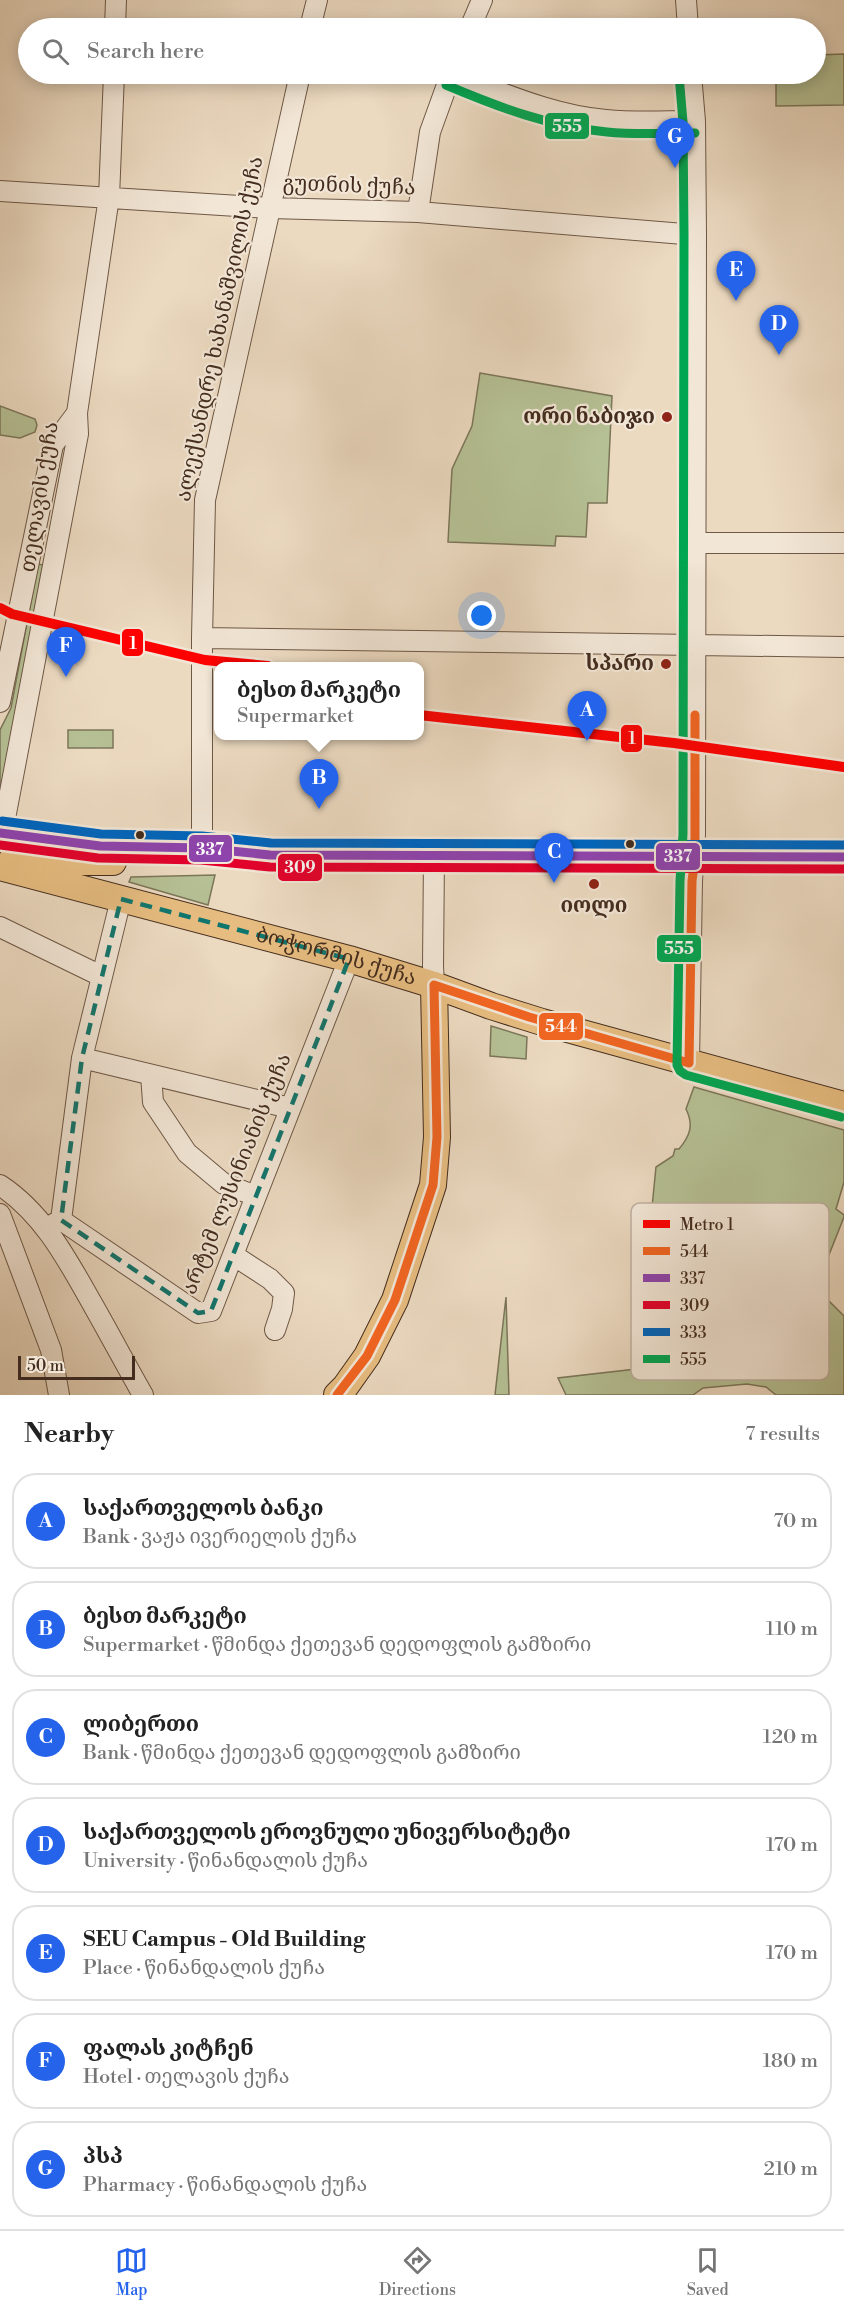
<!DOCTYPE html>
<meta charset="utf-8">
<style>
:root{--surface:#fff;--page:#f6f6f6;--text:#222;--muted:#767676;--line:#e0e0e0;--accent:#2563eb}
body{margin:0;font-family:"Libre Bodoni","Noto Serif Georgian",serif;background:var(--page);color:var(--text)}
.scale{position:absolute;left:18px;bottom:15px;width:117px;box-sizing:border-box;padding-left:6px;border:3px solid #442d1e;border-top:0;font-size:16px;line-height:21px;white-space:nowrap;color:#442d1e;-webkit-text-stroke:4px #f2e6d6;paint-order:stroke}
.you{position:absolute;left:482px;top:616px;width:21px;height:21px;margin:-15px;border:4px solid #fff;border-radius:50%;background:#1a73e8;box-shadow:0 0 0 9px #1a73e833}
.badge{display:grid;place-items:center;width:39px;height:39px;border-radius:50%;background:var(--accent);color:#fff;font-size:20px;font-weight:700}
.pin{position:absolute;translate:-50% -50px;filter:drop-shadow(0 2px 3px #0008)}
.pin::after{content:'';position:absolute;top:32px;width:21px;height:18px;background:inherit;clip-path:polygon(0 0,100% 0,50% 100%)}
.popup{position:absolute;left:214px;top:662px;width:210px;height:78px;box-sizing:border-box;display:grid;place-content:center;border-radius:12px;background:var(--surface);filter:drop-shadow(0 2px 4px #0005);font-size:20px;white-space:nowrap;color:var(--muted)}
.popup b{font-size:22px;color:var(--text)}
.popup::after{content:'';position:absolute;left:50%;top:100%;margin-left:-12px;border:12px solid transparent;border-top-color:var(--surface)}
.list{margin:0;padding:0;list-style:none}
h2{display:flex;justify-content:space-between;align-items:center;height:78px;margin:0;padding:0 24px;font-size:26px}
h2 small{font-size:20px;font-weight:400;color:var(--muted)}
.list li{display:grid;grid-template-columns:39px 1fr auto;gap:18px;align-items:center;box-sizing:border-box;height:96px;margin:0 12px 12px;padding:0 12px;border:2px solid var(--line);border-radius:24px}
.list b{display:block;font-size:22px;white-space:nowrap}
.list p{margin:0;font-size:20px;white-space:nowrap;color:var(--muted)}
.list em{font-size:20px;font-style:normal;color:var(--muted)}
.icon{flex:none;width:33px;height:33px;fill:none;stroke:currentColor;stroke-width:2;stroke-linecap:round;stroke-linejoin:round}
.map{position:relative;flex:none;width:844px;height:1395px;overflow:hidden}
.search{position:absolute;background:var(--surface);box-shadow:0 3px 15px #0003;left:18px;right:18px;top:18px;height:66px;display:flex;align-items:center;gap:15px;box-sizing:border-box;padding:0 21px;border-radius:33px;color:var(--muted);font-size:22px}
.sheet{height:834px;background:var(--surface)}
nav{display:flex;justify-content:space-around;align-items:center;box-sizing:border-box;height:84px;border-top:2px solid var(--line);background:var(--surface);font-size:16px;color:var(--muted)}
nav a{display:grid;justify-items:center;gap:3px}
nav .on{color:var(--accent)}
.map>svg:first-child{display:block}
.green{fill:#b5c094;stroke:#7c7659;stroke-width:1.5}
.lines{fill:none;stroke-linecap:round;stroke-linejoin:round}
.minor-casing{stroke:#6e5846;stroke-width:22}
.major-casing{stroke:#442d1e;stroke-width:28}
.minor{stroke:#f2e6d6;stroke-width:20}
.major{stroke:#e6bc80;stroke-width:26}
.bus-1-casing{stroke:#f2e6d6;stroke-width:14}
.bus-2-casing{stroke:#f2e6d6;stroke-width:14}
.bus-3-casing{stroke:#f2e6d6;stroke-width:14}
.bus-4-casing{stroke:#f2e6d6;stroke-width:14}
.bus-5-casing{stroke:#f2e6d6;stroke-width:14}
.bus-1{stroke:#f26522;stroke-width:9}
.bus-2{stroke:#8e44ad;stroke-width:9}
.bus-3{stroke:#e4002b;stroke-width:9}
.bus-4{stroke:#0065bd;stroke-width:9}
.bus-5{stroke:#00a651;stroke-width:9}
.metro-1-casing{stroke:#f2e6d6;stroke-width:15}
.metro-1{stroke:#f00;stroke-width:10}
.marked{fill:none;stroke:#0f766e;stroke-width:4.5;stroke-dasharray:12 8;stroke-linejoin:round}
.poi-dot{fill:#8f2418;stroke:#f2e6d6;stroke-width:2}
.bus-dot{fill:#442d1e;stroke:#f2e6d6;stroke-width:2}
.labels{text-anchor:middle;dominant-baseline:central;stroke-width:4.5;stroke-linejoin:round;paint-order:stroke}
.street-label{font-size:21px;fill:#442d1e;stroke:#f2e6d6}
.poi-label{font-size:21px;font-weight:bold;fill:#442d1e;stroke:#f2e6d6;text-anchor:end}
.key{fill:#f2e6d6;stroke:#beae9f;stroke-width:1.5}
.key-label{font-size:16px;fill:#442d1e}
.line-badge{stroke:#f2e6d6;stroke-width:2}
.badge-label{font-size:16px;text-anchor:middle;font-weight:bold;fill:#fff}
</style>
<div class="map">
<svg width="844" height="1395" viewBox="0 0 844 1395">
<rect width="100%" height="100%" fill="#ebd9c0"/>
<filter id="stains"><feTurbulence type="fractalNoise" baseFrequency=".00333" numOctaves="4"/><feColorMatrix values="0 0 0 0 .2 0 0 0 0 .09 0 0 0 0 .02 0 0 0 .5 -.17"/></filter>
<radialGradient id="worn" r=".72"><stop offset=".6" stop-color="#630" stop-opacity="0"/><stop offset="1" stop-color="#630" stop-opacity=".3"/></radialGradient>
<path class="green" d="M844,54V105L776,106V74H816V55Z
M480,373L612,396L607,503H588L586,537L556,536L555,546L448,542L452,469L472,426Z
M0,406L35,419L37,425L35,432L20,438L0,435Z
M38,564L43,565L0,799V730L11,708Z
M68,730H113V748H68Z
M215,875L208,905L129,882L131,877Z
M491,1026L527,1037L526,1059L490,1056Z
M694,1087L844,1130V1182L836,1209L844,1215V1217L817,1285L827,1299L844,1316V1395H776L766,1387L747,1384L703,1388L693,1395H566L558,1378L636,1369L656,1167L673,1156L675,1149H679C690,1136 694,1125 686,1109Z
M506,1297L509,1395H495Z"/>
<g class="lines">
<defs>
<path id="minor" d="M686,0L688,28
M115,28L116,0
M310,28L317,0
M470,28L482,0
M451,74C501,92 553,116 606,120C636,123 665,121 695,121
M0,191L270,208L418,212L696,235
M418,212L430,132L451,74
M695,543H844
M202,638L844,647
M0,702L53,445L77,413
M0,835L2,834L7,808L78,434L77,413L109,197L114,74
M202,848V638L205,500L300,74
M434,855L433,966L434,985
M0,927L101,976
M82,1058L290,1108
M689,1063L692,881L695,834L696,235L695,121L691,74
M151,1075L153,1102L187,1153L224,1184L256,1196
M0,1185C44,1214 68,1261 93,1305C110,1335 126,1365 143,1395
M0,1214L51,1350L59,1395
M61,1220L198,1313L211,1311L349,959
M46,1228L61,1220L82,1058L121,899
M233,1255L270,1279L284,1293L282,1309L275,1330"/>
<g id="major">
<path d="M0,833L100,846L202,848L270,855L844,857"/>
<path d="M12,859L41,862H113"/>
<path id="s1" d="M0,867L349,959L434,985L491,1006L542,1022L844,1105"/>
<path d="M337,1395L345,1387L367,1356L395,1300L433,1185L437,1137L434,985"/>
</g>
</defs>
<use href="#minor" class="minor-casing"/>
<use href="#major" class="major-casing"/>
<use href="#minor" class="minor"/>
<use href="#major" class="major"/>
<defs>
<path id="bus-1" d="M434,985L529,1017L689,1063
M689,1063L692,881L695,858V715
M337,1395L367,1356L395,1300L433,1185L437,1137L434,985"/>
<path id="bus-2" d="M0,833L100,846L202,848L270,855L844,857"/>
<path id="bus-3" d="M0,845L98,858L201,860L270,867L844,869"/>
<path id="bus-4" d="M2,821L101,834L202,836L271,843L844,845"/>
<path id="bus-5" d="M679,75L683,122L684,235L683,834L680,881L677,1065L680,1071L686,1075L841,1117
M446,85C498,107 551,127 607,132C636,135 666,133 695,133"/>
</defs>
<use href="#bus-1" class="bus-1-casing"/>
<use href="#bus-2" class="bus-2-casing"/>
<use href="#bus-3" class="bus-3-casing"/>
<use href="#bus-4" class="bus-4-casing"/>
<use href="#bus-5" class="bus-5-casing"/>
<use href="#bus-1" class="bus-1"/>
<use href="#bus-2" class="bus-2"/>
<use href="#bus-3" class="bus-3"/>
<use href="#bus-4" class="bus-4"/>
<use href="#bus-5" class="bus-5"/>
<defs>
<path id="metro-1" d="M0,608L12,614L205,660L268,666
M419,715L674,743L844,767"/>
</defs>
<use href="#metro-1" class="metro-1-casing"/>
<use href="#metro-1" class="metro-1"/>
</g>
<path class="marked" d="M121,899L349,959L211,1311L198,1313L61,1220L82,1058Z"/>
<g class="poi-dot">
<circle cx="667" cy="417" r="6"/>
<circle cx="666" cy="664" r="6"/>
<circle cx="594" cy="884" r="6"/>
</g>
<g class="bus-dot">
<circle cx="140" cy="835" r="5"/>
<circle cx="630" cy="844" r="5"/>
</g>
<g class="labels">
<g class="street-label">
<text transform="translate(349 186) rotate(2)">გუთნის ქუჩა</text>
<text transform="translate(220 329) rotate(-78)">ალექსანდრე ხახანაშვილის ქუჩა</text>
<text transform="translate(40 497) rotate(-81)">თელავის ქუჩა</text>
<text stroke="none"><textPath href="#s1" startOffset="348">ბოჭორმის ქუჩა</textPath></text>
<text transform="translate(237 1174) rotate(-68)">არტემ ლუსინიანის ქუჩა</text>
</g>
<g class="poi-label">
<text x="655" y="417">ორი ნაბიჯი</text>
<text x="654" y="664">სპარი</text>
<text x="594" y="906" text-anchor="middle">იოლი</text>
</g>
</g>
<rect x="631" y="1203" width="198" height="177" rx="9" class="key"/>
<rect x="643" y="1220" width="27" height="8" fill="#f00"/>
<rect x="643" y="1247" width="27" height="8" fill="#f26522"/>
<rect x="643" y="1274" width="27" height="8" fill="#8e44ad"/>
<rect x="643" y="1301" width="27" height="8" fill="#e4002b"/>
<rect x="643" y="1328" width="27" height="8" fill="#0065bd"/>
<rect x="643" y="1355" width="27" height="8" fill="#00a651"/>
<g class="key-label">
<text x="680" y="1230">Metro 1</text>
<text x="680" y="1257">544</text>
<text x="680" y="1284">337</text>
<text x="680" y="1311">309</text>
<text x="680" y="1338">333</text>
<text x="680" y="1365">555</text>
</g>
<g class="line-badge">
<rect x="544" y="112" width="46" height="28" rx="6" fill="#00a651"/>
<rect x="121" y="628" width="23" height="29" rx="6" fill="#f00"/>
<rect x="620" y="724" width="23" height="29" rx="6" fill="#f00"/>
<rect x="188" y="834" width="45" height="29" rx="6" fill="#8e44ad"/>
<rect x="655" y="842" width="46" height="29" rx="6" fill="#8e44ad"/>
<rect x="277" y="853" width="46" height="29" rx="6" fill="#e4002b"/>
<rect x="656" y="934" width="46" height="29" rx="6" fill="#00a651"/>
<rect x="538" y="1012" width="46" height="29" rx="6" fill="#f26522"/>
</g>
<g class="badge-label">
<text x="567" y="132">555</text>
<text x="133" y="649">1</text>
<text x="632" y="744">1</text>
<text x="210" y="855">337</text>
<text x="678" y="862">337</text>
<text x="300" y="873">309</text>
<text x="679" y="954">555</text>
<text x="561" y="1032">544</text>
</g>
<rect width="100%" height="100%" filter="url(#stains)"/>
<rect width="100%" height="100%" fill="url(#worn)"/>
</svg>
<div class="scale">50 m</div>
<div class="you"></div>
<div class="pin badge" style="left:587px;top:741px">A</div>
<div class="pin badge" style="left:319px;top:809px">B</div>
<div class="popup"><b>ბესთ მარკეტი</b>Supermarket</div>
<div class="pin badge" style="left:554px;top:883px">C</div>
<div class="pin badge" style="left:779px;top:355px">D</div>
<div class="pin badge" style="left:736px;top:301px">E</div>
<div class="pin badge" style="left:66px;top:677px">F</div>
<div class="pin badge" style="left:675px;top:168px">G</div>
<div class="search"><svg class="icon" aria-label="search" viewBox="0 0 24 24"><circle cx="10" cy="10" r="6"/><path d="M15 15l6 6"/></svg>Search here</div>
</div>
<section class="sheet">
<h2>Nearby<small>7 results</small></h2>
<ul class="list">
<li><span class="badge">A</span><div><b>საქართველოს ბანკი</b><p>Bank · ვაჟა ივერიელის ქუჩა</p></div><em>70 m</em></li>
<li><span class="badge">B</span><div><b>ბესთ მარკეტი</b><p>Supermarket · წმინდა ქეთევან დედოფლის გამზირი</p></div><em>110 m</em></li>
<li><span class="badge">C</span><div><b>ლიბერთი</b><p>Bank · წმინდა ქეთევან დედოფლის გამზირი</p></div><em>120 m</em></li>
<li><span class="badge">D</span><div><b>საქართველოს ეროვნული უნივერსიტეტი</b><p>University · წინანდალის ქუჩა</p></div><em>170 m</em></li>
<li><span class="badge">E</span><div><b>SEU Campus - Old Building</b><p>Place · წინანდალის ქუჩა</p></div><em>170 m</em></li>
<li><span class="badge">F</span><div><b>ფალას კიტჩენ</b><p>Hotel · თელავის ქუჩა</p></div><em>180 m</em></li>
<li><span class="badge">G</span><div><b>პსპ</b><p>Pharmacy · წინანდალის ქუჩა</p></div><em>210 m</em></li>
</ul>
</section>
<nav>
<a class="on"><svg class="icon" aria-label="map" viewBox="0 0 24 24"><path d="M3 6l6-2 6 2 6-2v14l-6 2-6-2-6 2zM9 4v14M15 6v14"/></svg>Map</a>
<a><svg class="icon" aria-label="directions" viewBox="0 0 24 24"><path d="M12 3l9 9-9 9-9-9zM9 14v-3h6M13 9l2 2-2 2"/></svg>Directions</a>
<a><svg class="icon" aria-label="saved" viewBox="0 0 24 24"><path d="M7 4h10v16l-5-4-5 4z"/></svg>Saved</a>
</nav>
